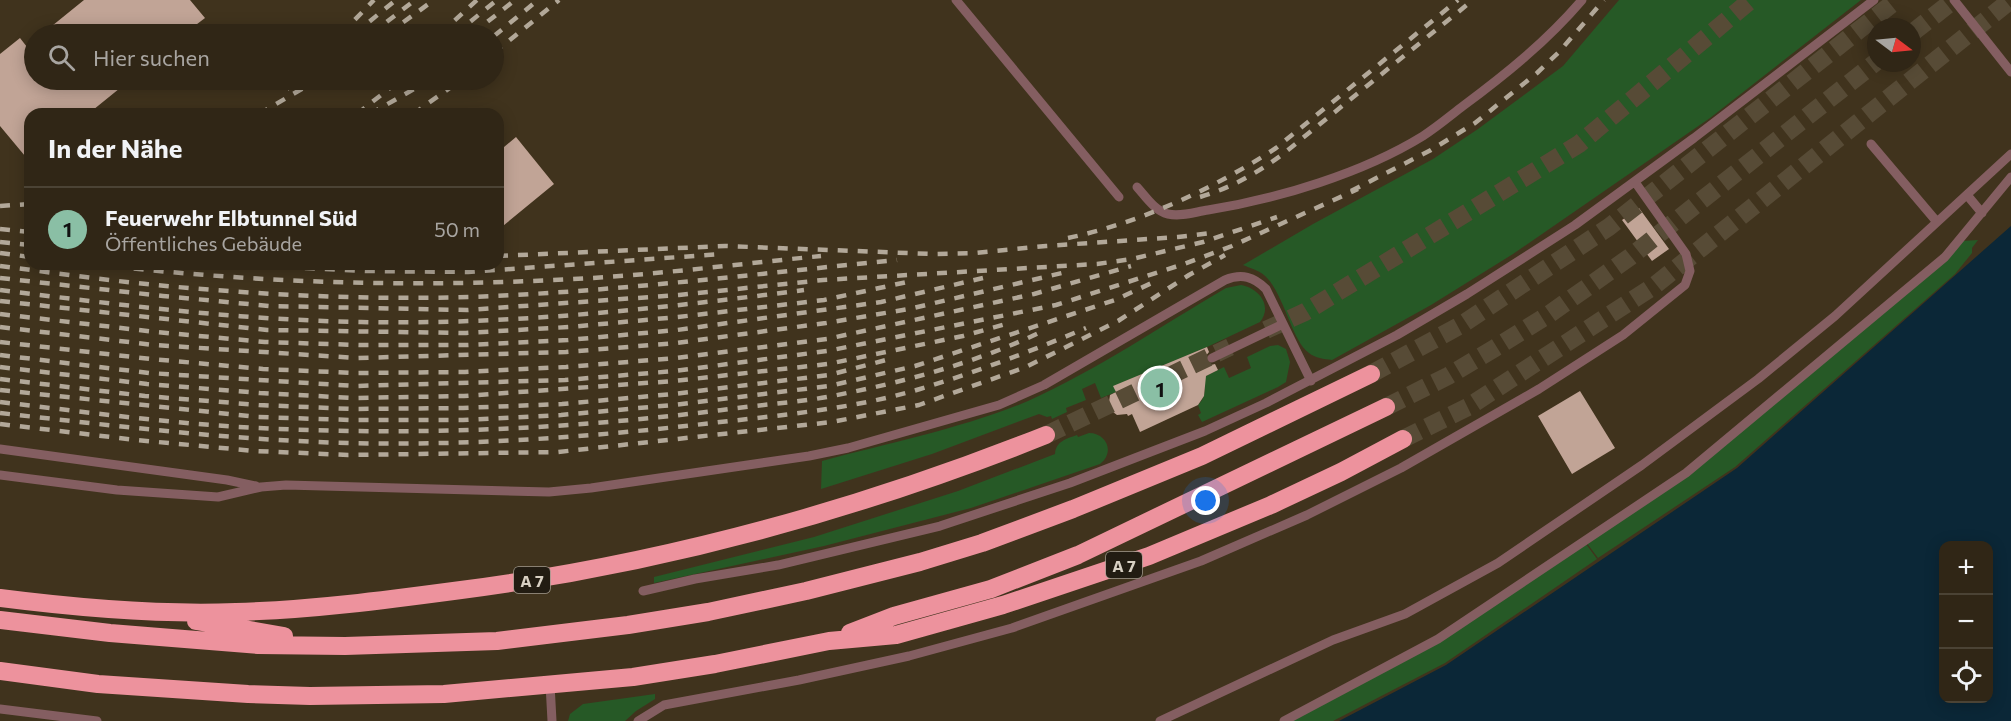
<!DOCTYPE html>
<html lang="de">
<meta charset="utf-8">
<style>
:root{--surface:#302616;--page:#3c3223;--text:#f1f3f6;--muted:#a8a5a1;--line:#4b4335;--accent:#8abfa5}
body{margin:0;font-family:Commissioner,sans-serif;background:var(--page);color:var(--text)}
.controls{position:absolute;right:18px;bottom:18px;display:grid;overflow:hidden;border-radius:12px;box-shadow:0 3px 15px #0003}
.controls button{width:54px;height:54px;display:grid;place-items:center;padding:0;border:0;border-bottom:2px solid var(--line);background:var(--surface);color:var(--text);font:30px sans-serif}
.compass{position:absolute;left:1867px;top:18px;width:54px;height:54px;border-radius:50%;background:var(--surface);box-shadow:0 3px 15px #0003;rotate:106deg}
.you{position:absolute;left:1206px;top:501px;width:21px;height:21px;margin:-15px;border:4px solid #fff;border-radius:50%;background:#1a73e8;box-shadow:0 0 0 9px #1a73e833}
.badge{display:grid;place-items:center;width:39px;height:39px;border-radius:50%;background:var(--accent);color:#111;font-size:20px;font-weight:700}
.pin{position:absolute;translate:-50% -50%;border:3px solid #fff;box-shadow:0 2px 6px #0006}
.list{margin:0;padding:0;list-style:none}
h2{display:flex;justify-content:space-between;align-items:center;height:78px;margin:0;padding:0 24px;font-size:26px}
h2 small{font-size:20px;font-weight:400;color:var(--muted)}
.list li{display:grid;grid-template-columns:39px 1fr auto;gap:18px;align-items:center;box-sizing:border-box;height:84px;padding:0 24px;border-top:2px solid var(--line)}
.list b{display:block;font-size:22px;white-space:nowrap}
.list p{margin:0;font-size:20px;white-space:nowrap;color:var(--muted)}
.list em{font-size:20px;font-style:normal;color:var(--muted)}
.icon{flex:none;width:33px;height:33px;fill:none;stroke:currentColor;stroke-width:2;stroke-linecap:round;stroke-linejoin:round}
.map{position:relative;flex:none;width:2011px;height:721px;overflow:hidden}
.search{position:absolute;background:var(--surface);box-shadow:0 3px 15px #0003;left:24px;top:24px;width:480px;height:66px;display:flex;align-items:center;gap:15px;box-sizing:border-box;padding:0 21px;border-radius:33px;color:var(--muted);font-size:22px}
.panel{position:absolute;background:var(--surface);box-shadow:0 3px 15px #0003;left:24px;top:108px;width:480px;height:162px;border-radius:18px}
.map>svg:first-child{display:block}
.green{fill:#265926}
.water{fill:#0b2737;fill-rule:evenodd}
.building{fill:#c1a496}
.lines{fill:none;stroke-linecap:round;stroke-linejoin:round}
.motorway-tunnel{stroke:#574b36;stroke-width:18;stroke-dasharray:18 9;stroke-linecap:butt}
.service{stroke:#845e61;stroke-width:9}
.motorway{stroke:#ed929d;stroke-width:18}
.rail{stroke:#b2a899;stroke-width:4.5;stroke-dasharray:10 10;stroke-linecap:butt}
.labels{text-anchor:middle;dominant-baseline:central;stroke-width:6;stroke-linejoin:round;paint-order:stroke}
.shield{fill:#221c12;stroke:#a19a8e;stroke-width:1.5}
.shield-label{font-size:16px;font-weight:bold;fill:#d8d0c3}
</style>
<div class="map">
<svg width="2011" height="721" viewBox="0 0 2011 721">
<rect width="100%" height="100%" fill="#40331d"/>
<path class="green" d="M1619,0H1861L1710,118L1513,254L1431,305L1332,360C1324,359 1315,358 1309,353C1291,340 1284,292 1264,275C1258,270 1250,268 1243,265L1313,224L1433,159L1478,129L1563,66Z
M1978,240L1972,248V253L1955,274L1735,467L1598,558L1586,542L1686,475L1962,241Z
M1241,285C1259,288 1273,306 1260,322L1207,347L1114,386L1116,392L1101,398L1095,383L1082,389L1086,400L1066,408L1067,412L1052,419L1051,416L1047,417L1039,414L932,454L821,489L822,461C889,443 964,428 1028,401C1097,370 1161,326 1226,288Z
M1278,345L1286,349L1290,362L1286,382L1278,387L1202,422L1198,415L1201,413L1198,405C1206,397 1206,388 1202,378L1224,367L1229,378L1251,368L1247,357L1270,346Z
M1089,433C1107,433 1115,453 1100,464L971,508L824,546L654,583V577L814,537L958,491L1055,454C1056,441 1066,439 1077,435L1078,437Z
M1586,544L1597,559L1445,663L1333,721H1290L1363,683Z
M655,694V699L636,711L625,721H568L570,714L583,704Z"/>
<path class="water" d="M2011,226V721H1339L1446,665L1737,468ZM1944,546H1988V698H1944Z"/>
<path class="building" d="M84,0H190L205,18L184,34H42Z
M20,38L27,47L34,41V80H130L88,114H30V162L0,126V54Z
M516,137L554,184L498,230V152Z
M1639,208L1669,249L1652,261L1622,220Z
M1207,347L1209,352L1205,357L1206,361L1211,365L1215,364L1218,370L1206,376L1204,396L1198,405L1140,432L1132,414L1128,416L1127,414L1117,415L1113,412L1109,402L1110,395L1116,392L1113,386Z
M1580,391L1615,448L1572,474L1538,416Z"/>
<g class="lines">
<path class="motorway-tunnel" d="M1912,33L1954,0
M1266,330L1305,312L1579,144L1751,0
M1371,374L1461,325L1609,227L1897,0
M1386,407L1448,376L1495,348L1548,315L1630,257L1876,62
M1046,435L1230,347
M1403,439L1468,407L1654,286L2011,0"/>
<path class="service" d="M956,0L1119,197
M1954,0L2011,72
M1871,144L1937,222
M1137,187C1146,197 1155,211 1168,214C1181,217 1195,212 1208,210C1278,199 1363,173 1423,136C1437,127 1450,116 1463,106C1506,74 1547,41 1582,0
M1967,195L1982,213
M1212,358L1283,324
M0,449L227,480L256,486
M0,475L117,490L218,497L261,487L286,485L549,492L591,488L809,456L848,448L999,405L1044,385L1225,280C1242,273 1254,277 1266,289L1311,381
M643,591L695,579L778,565L940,526L1070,483L1205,431L1266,403L1397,335L1467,294L1575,225L1694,138L1874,0
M550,684L552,721
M0,709L97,721
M638,721L664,705L799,680L909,656L1012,628L1201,561L1307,515L1401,468L1539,389L1623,335L1685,285L1690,271L1686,254L1635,182
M1160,721L1333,640L1405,614L1498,563L1642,465L1758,379L1835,316L2011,154
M1284,721L1438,639L1686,473L1945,257L2011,177"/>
<path class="motorway" d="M0,598C78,608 157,615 236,612C311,610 386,600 461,590C662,564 858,510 1046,435
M0,620L110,633L258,645L345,646L497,641L628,625L708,612L806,591L920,562L982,543L1073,509L1202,456L1371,374
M196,621L284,636
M850,633L894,616L991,589L1078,555L1386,407
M0,671L98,684L248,694L310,696L444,694L633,677L715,664L829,641L896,635L1003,605L1149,556L1271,505L1341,472L1403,439"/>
<path class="rail" d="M341,34L374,0
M354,34L396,0
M371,34L415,0
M387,34L434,0
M440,34L477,0
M455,34L497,0
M472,34L515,0
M494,36L538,0
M494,53L559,0
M287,89L297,80
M259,114L317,80
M357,114L400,80
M370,114L430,80
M413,114L461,80
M1351,191L1431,150L1475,123L1537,73L1559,52L1604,0
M1200,197C1231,188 1257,173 1283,154L1473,0
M0,206L30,204
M0,229L30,232
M1068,238C1140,223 1215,188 1276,148L1458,0
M0,242L30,245
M0,253L30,257
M498,256L725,246L933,254L974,253L1046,246L1178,237L1211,233
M94,264C253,283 413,288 573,279C655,275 738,264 821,256
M225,264L366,271L468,272L722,254
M0,266C55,273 111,281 166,286C266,295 368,300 469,297C612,292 754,274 897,260
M0,278L163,296L269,306L467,310L679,295L823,280L1097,264L1132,259L1203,242L1277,217
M0,290C120,305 240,320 361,322C509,325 657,309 804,290
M0,301L267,330L466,333L569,327L678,317L824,300L907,282
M0,314L156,332L265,342L359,345H466L568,340L677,330L881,302L983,278
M0,327L154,345L357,358L566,352L676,343L826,323L909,309L1062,273
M0,342L151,359L263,369L356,373L465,372L566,367L676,358L827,339L1034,294L1131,266
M0,355L149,373L355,386L565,380L675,371L827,351L1056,305L1184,264L1232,246L1358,189
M0,367L147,384L260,393L354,398L464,396L674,381L828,364L963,336L1006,324
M0,379L145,396L259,405L353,409L463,408L562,404L673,394L829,375L886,360
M0,390L258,417L351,420H463L561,415L673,405L829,386L915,366L1115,300L1156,281
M0,402C86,412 173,424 259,428C419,436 579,429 737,408C769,404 801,402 832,396C905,382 979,362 1045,330
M0,413C116,426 231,440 348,443C469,446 592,437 712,423C782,415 853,409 920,389C976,372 1032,351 1086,328
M0,424L136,440L255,451L348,455L558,452L832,422L919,405L1026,367L1118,321L1189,275L1225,255"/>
</g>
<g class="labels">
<g class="shield">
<rect x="1106" y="552" width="36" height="26" rx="4.5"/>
<rect x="514" y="567" width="36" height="26" rx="4.5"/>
</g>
<g class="shield-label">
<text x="1124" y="565">A 7</text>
<text x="532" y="580">A 7</text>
</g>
</g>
</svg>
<div class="controls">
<button>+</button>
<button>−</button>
<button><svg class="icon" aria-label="locate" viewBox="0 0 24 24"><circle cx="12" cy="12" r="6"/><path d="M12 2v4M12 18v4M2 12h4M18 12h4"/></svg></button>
</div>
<svg class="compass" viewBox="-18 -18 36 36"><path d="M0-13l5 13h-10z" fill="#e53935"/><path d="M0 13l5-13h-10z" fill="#a8a5a1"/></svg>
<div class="you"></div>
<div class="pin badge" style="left:1160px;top:388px">1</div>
<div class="search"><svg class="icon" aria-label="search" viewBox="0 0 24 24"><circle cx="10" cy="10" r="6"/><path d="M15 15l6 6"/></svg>Hier suchen</div>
<section class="panel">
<h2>In der Nähe<small></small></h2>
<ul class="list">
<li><span class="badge">1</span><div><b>Feuerwehr Elbtunnel Süd</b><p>Öffentliches Gebäude</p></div><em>50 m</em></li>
</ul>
</section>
</div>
